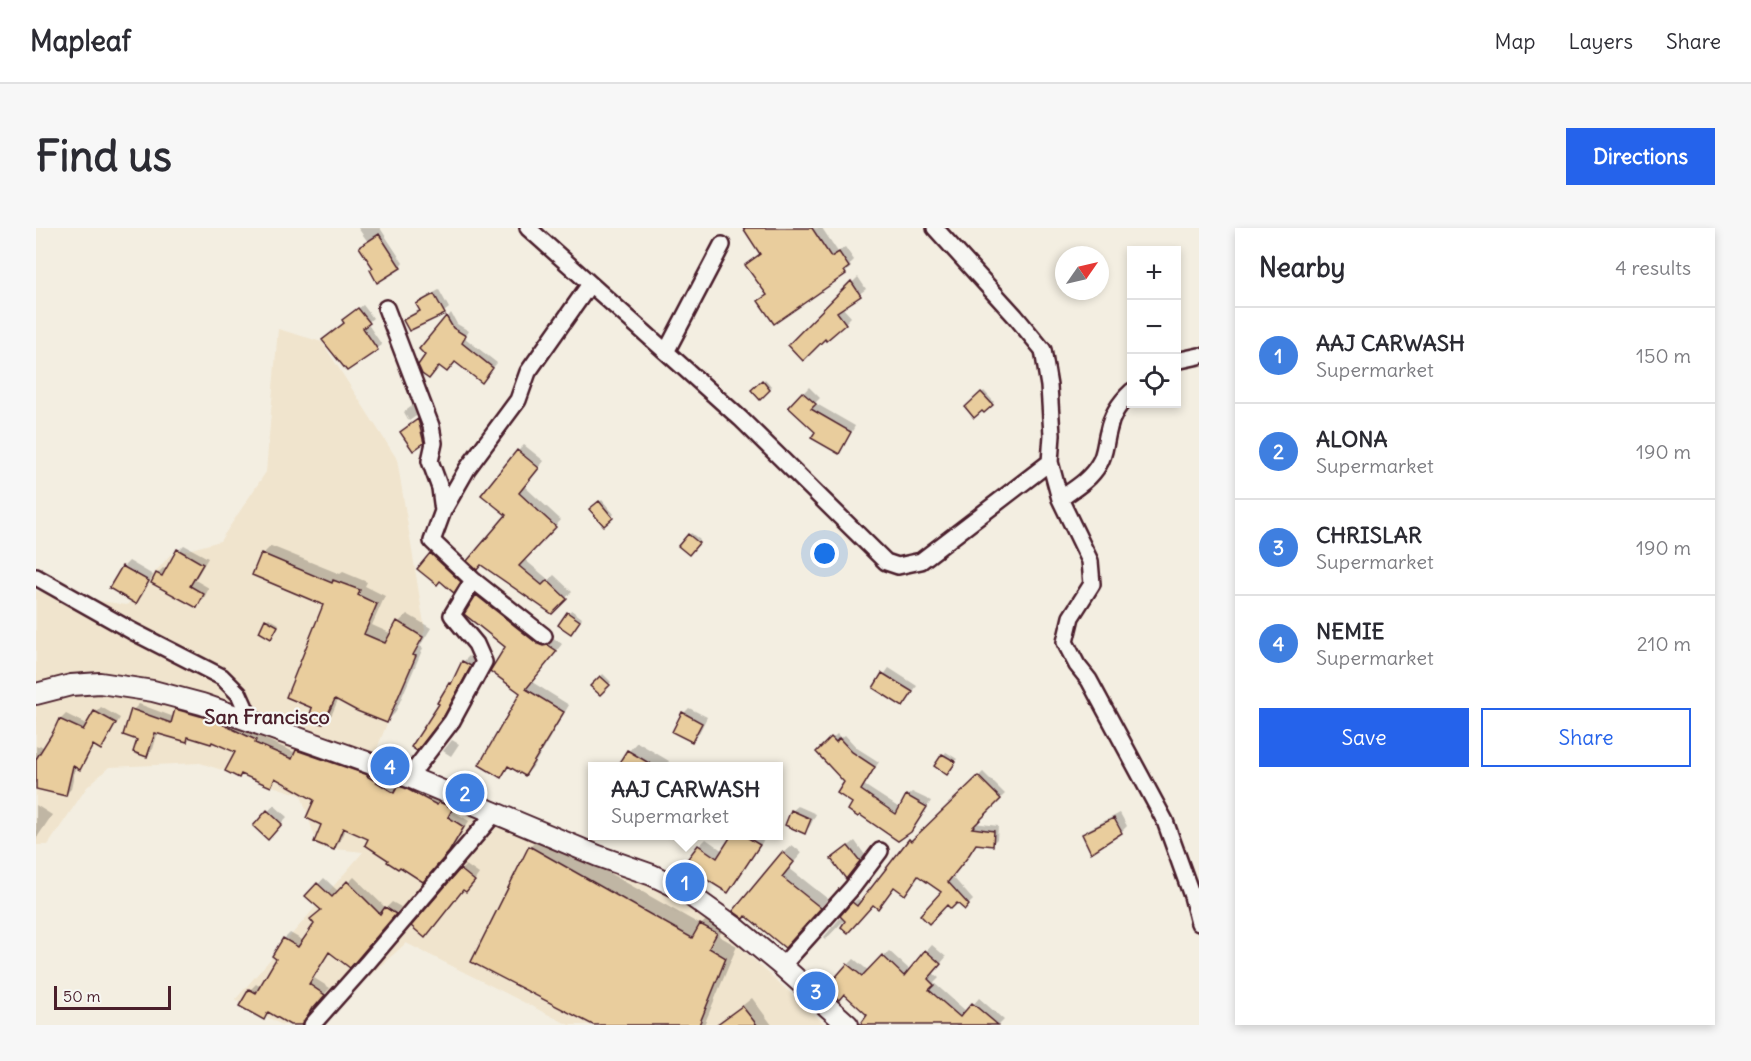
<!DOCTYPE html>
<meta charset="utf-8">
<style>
:root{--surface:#fff;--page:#f7f7f7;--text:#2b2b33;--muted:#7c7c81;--line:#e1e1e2;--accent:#2563eb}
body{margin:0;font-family:Delius,sans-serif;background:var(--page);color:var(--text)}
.controls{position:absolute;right:18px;top:18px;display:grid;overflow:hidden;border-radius:0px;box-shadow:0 3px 9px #0003}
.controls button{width:54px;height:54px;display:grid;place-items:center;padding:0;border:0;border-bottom:2px solid var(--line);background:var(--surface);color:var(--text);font:30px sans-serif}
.compass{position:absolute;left:1019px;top:18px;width:54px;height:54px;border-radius:50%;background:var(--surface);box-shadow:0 3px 9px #0003;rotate:56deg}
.scale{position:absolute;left:18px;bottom:15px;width:117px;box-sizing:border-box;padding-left:6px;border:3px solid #4a1f2b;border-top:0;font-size:16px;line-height:21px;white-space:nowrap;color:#4a1f2b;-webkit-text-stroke:4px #f6f6f2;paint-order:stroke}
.you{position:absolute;left:789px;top:326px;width:21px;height:21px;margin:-15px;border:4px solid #fff;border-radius:50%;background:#1a73e8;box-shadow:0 0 0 9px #1a73e833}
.badge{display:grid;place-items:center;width:39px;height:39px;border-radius:50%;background:var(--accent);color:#fff;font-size:20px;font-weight:700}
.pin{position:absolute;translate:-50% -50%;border:3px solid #fff;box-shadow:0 2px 6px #0006}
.popup{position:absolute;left:552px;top:534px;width:195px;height:78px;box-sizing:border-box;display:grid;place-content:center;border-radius:0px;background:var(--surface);filter:drop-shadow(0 2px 4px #0005);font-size:20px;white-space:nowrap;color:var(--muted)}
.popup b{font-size:22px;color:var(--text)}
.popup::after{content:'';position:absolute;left:50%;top:100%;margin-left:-12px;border:12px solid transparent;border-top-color:var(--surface)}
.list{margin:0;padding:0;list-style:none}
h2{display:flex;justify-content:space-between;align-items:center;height:78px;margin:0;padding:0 24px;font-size:26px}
h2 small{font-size:20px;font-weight:400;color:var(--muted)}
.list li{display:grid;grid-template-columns:39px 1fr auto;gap:18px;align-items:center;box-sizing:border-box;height:96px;padding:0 24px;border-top:2px solid var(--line)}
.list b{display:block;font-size:22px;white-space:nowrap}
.list p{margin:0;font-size:20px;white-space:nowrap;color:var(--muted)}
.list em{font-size:20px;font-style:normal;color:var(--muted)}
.actions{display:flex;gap:12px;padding:18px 24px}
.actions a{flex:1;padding:14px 0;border:2px solid var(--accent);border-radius:0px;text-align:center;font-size:21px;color:var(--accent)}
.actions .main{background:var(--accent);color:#fff}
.icon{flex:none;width:33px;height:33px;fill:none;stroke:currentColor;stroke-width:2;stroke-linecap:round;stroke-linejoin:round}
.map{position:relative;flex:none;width:1163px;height:797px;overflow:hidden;border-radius:0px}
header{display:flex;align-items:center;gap:36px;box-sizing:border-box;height:84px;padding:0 30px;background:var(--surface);border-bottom:2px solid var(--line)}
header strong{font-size:28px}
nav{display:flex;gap:33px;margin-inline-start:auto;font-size:21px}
.intro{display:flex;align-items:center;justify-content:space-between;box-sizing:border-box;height:144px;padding:0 36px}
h1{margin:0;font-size:42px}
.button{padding:15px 27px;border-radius:0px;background:var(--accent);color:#fff;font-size:21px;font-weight:700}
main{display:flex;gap:36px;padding:0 36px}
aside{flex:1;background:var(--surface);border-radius:0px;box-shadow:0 3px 9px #0003}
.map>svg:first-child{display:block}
.built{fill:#f0e4cd}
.shadow{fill:#0003}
.building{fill:#e9cd9d;stroke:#4a1f2b;stroke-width:1.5}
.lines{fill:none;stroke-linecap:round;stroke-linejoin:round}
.minor-casing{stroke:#4a1f2b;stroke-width:20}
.major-casing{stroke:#4a1f2b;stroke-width:24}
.minor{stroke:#f6f6f2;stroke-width:15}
.major{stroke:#f6f6f2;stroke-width:20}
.labels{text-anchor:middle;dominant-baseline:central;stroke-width:4.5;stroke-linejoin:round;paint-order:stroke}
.quarter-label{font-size:20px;font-weight:bold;fill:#4a1f2b;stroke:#f6f6f2}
</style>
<header>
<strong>Mapleaf</strong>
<nav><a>Map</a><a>Layers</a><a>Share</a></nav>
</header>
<div class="intro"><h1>Find us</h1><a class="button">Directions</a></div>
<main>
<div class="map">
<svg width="1163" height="797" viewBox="0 0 1163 797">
<rect width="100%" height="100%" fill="#f3eee1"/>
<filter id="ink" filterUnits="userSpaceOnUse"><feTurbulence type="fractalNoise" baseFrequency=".0167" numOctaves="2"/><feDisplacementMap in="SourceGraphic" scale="12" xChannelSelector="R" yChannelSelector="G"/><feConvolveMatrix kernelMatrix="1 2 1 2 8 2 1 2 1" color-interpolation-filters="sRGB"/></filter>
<g filter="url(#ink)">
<path class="built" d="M242,101L286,114L361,231L389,402L333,540L646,667L790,797H533L370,715L279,797H246L199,772L327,624L282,619L265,567L164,535L73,539L51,559L12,617H0V363L91,377L134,327L184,313L230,244Z"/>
<path class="shadow" d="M322,0H344L367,35L364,39H338L332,14Z
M709,0H786L802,24L809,19L818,32L814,36L815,39L809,45L738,94L724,73L732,66L711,37L726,25Z
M822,49L830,61L806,79L815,89L809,95L791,111L789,109L754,117Z
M403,62L413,80L408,84L369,92L374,87L385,81L382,76L387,71Z
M327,77L337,90L331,95L346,117L312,141L310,94L313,88Z
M415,85L421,96L433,103L429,110L461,135L450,148L419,132L391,127L385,121Z
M729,151L736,159L724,170L717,162Z
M773,159L784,170L779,175L819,198L808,218L803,224L754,179Z
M948,163L958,174L948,183L931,179Z
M379,176L383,186L373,193L368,184Z
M388,187L393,208L387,214L366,204Z
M488,217L508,233L488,258L525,292L488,331L513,352L518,347L536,364L515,384L446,336L472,287L482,223Z
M566,272L578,286L568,296L555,281Z
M655,305L664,312L653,325L644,318Z
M148,317L172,330L159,352L173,360L167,372L161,378L117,355L122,345L127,340L131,342L143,322Z
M235,318L304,346L307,344L331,354L329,358L349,368L336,397L356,406L363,394L371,386L395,400L384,418L387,420L359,485L351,493L302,472L296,486L287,495L278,479L289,376L227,326Z
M401,320L429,347L418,363L404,351L383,341Z
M93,333L117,347L106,368L100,374L75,360L87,339Z
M447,361L509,410L514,412L519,411L526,416L496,454L533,477L496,540L489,547L474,538L465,548L486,464L471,419L430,386L441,367Z
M535,382L546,390L538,401L524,396Z
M233,390L243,396L237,406L230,392Z
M433,428L440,432L413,480L386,515L414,456L419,451L427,434Z
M853,440L881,458L867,477L839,459Z
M567,446L575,454L564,465L556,458Z
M103,476L138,489L140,482L146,476L225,506L224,509L260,525L267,517L336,542L363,559L369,553L422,574L417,583L433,593L419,616L393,646L354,632L335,610L310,599L303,615L297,621L287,596L280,572L241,549L234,557L201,523L177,512L154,508L150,512L122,504L117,521L111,527L102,511L97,482Z
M65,479L84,490L70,515L64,520L58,516L49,535L43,540L40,538L35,561L30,566L0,559V518L2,519L4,517L8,520L25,491L30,486L52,497L60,484Z
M653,480L671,489L662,507L656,512L648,485Z
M801,506L805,510L809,507L821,520L843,534L828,557L865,581L871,568L876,564L895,573L879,597L818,574L809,554L782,524Z
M416,512L423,516L415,528L407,523Z
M601,514L633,533L630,538H583L593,523Z
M910,524L921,531L913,543L900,538Z
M947,544L969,566L938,595L962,598L961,611L956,616L941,614L916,648L937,672L929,680L883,646L859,658L837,675L813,687L789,712L787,710L817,675L822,671L826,674L875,612L879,608L881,609Z
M0,577L16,587L0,611Z
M238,577L251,589L232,609L219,598Z
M762,578L780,586L774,598L769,604L756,583Z
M1084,585L1091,598L1085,604L1048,606L1053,601Z
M506,607L665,697L677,685L692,693L683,708L701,718L668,797H560L437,733L495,618Z
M697,608H726L729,610L699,656L692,663L663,618L670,611L687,623Z
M819,613L829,627L810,649L802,626Z
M756,617L766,625L753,640L792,671L758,709L710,687L747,625Z
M430,637L443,646L436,656L425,642Z
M318,649L350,680L356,674L365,679L320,732L294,723L278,750L294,760L278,778L266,797H257L234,783L227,790L214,762L220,756L225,759L243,731L238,728L249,710L254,705L268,713L286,682L271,668L288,650L303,664Z
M896,717L910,729L897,745L903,750L898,755L931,784L943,770L968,792L963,797H835L833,787L812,737L818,731L833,743L853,723L874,742Z
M716,770L736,797H690L687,793Z"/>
<path class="building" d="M707,0H776L795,29L803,24L813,39L808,43L810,46L738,96L722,73L731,67L709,37L724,26Z
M343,6L365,40L341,55L334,42L337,40L323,19Z
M815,53L825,68L801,84L810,96L790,113L789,111L767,133L752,117Z
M398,66L409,86L373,103L367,92L384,83L380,76Z
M322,80L334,95L327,100L342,122L311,143L286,112L308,95L306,92Z
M410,88L417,100L430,108L426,115L457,140L446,155L419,134L411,144L403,138L393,151L386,146L382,137L389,127L383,121Z
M726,152L734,162L724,172L715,162Z
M766,164L780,176L775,181L815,204L803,226L775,210L779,204L752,179Z
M945,164L957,177L948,185L946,183L938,190L929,179Z
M382,191L388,215L377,223L364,204Z
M481,222L503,240L483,265L520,299L483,338L506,357L511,352L531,371L516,386L445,337L441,342L431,333L470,287L445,267Z
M563,273L577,290L568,298L553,281Z
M652,306L663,315L653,327L642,318Z
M141,321L167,336L154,358L168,366L161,380L115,355L120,345L126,348Z
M225,325L296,355L297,352L324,362L322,367L341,376L328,406L349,415L361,393L387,409L377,427L380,428L351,495L321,483L299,471L287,496L272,492L276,480L250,469L287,377L216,347Z
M394,325L425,354L418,365L404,353L401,357L381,341Z
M86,338L113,353L100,376L73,360Z
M440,367L502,416L507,418L512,417L521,423L490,461L528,484L489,548L472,538L465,550L443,537L484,465L454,443L469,419L428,386Z
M531,384L544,393L535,406L522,397Z
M229,391L242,398L235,411L223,404Z
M426,433L435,438L408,488L381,523L375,519L403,476L401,475L413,455L415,456Z
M846,445L877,464L867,479L837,460Z
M564,448L574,457L564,467L554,458Z
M95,481L135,495L139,481L171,490L188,497L220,512L219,515L256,531L260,522L332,547L331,548L358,565L362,558L369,560L401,577L403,574L417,580L412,589L428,599L413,624L387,654L364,639L362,641L351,634L352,632L329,617L332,611L307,600L298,622L278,614L285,597L270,590L278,572L239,550L235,559L205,546L203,550L189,543L199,524L176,514L175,516L152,509L151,514L119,505L111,529L97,524L101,512L87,507Z
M58,483L80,495L65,522L57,517L44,542L37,538L30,568L0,561V531L17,504L23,491L47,502Z
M646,484L666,495L656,514L636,504Z
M795,509L800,514L803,510L816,524L839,539L825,562L860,586L870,567L891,579L875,604L862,613L824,587L822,589L812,582L816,575L801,565L808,554L780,524Z
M591,522L618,538H581Z
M906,526L920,534L911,547L898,538Z
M942,548L965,571L936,600L958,603L957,618L940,616L931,630L912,654L933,677L929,682L921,675L915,681L911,677L893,696L884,687L905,664L882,648L869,667L858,659L842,681L837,677L812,705L805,699L809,693L804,688L816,674L821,678L873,611L875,613Z
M231,582L246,596L232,612L217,598Z
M755,582L775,591L769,606L749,597Z
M1078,590L1086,605L1055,625L1046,606Z
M695,608H709L724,617L692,665L647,637L662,617L681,630Z
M493,618L656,710L664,696L681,705L673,720L690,730L663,797H557L435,734Z
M812,618L824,633L810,651L795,631Z
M746,624L758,634L746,649L785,680L749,720L710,688L708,691L697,683Z
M424,641L439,653L430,664L427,662L389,710L375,698Z
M311,653L344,686L349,679L360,686L314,740L293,724L273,756L289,767L277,781L276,780L266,797H254L232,784L228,792L203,778L213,761L220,765L240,731L236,728L247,710L262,719L278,696L274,691L285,682L269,668L281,655L296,669Z
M889,722L905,736L892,751L898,757L893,762L924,789L936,775L962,797H824L831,787L808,766L803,772L790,760L811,736L826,748L846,727L868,748Z
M706,778L721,797H680Z"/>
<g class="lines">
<defs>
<path id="minor" d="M492,0L705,191L850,334L862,338L885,333L1014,234
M899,0L979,88L1007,122L1013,158L1016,207L1014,234L1024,271L1054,333L1056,356L1035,389L1029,414L1041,437L1053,452L1129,593L1156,668L1163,695
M350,80L395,198L398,215L394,233L404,260L407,283
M630,124L686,17
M1140,133L1163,128
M1024,271C1038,261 1054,252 1063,236C1069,227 1069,215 1072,204C1075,188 1084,174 1096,163
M0,349L96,403L186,449L203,466L215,493
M508,408L437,352L396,313L407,283L431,241L482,172L492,144L554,56
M373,549L416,493L448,434L440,416L416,387L437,352
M746,738L816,660L844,623
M276,797L332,734L459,585"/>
<path id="major" d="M0,466L35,457L64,455L117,463L166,476L373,549L562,628L616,647L647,662L700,700L746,738L812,797"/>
</defs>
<use href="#minor" class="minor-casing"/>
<use href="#major" class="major-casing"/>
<use href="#minor" class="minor"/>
<use href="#major" class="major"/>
</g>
</g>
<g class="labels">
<g class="quarter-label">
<text x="231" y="488">San Francisco</text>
</g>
</g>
</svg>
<div class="controls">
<button>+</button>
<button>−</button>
<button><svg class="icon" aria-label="locate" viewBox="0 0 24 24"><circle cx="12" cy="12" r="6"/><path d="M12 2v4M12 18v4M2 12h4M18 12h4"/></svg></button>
</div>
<svg class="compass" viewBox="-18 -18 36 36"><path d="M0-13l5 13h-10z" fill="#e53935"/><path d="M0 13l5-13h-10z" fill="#7c7c81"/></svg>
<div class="scale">50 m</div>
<div class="you"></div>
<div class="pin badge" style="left:649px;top:654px;background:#3f7fe0">1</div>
<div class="popup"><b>AAJ CARWASH</b>Supermarket</div>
<div class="pin badge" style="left:429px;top:565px;background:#3f7fe0">2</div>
<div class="pin badge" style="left:780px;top:763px;background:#3f7fe0">3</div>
<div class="pin badge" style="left:354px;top:538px;background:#3f7fe0">4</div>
</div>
<aside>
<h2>Nearby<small>4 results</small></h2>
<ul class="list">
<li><span class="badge" style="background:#3f7fe0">1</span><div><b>AAJ CARWASH</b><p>Supermarket</p></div><em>150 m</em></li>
<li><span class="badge" style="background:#3f7fe0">2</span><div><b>ALONA</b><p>Supermarket</p></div><em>190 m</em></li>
<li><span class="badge" style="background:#3f7fe0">3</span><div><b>CHRISLAR</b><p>Supermarket</p></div><em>190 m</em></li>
<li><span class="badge" style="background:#3f7fe0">4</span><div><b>NEMIE</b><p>Supermarket</p></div><em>210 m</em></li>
</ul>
<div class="actions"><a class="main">Save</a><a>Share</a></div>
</aside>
</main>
